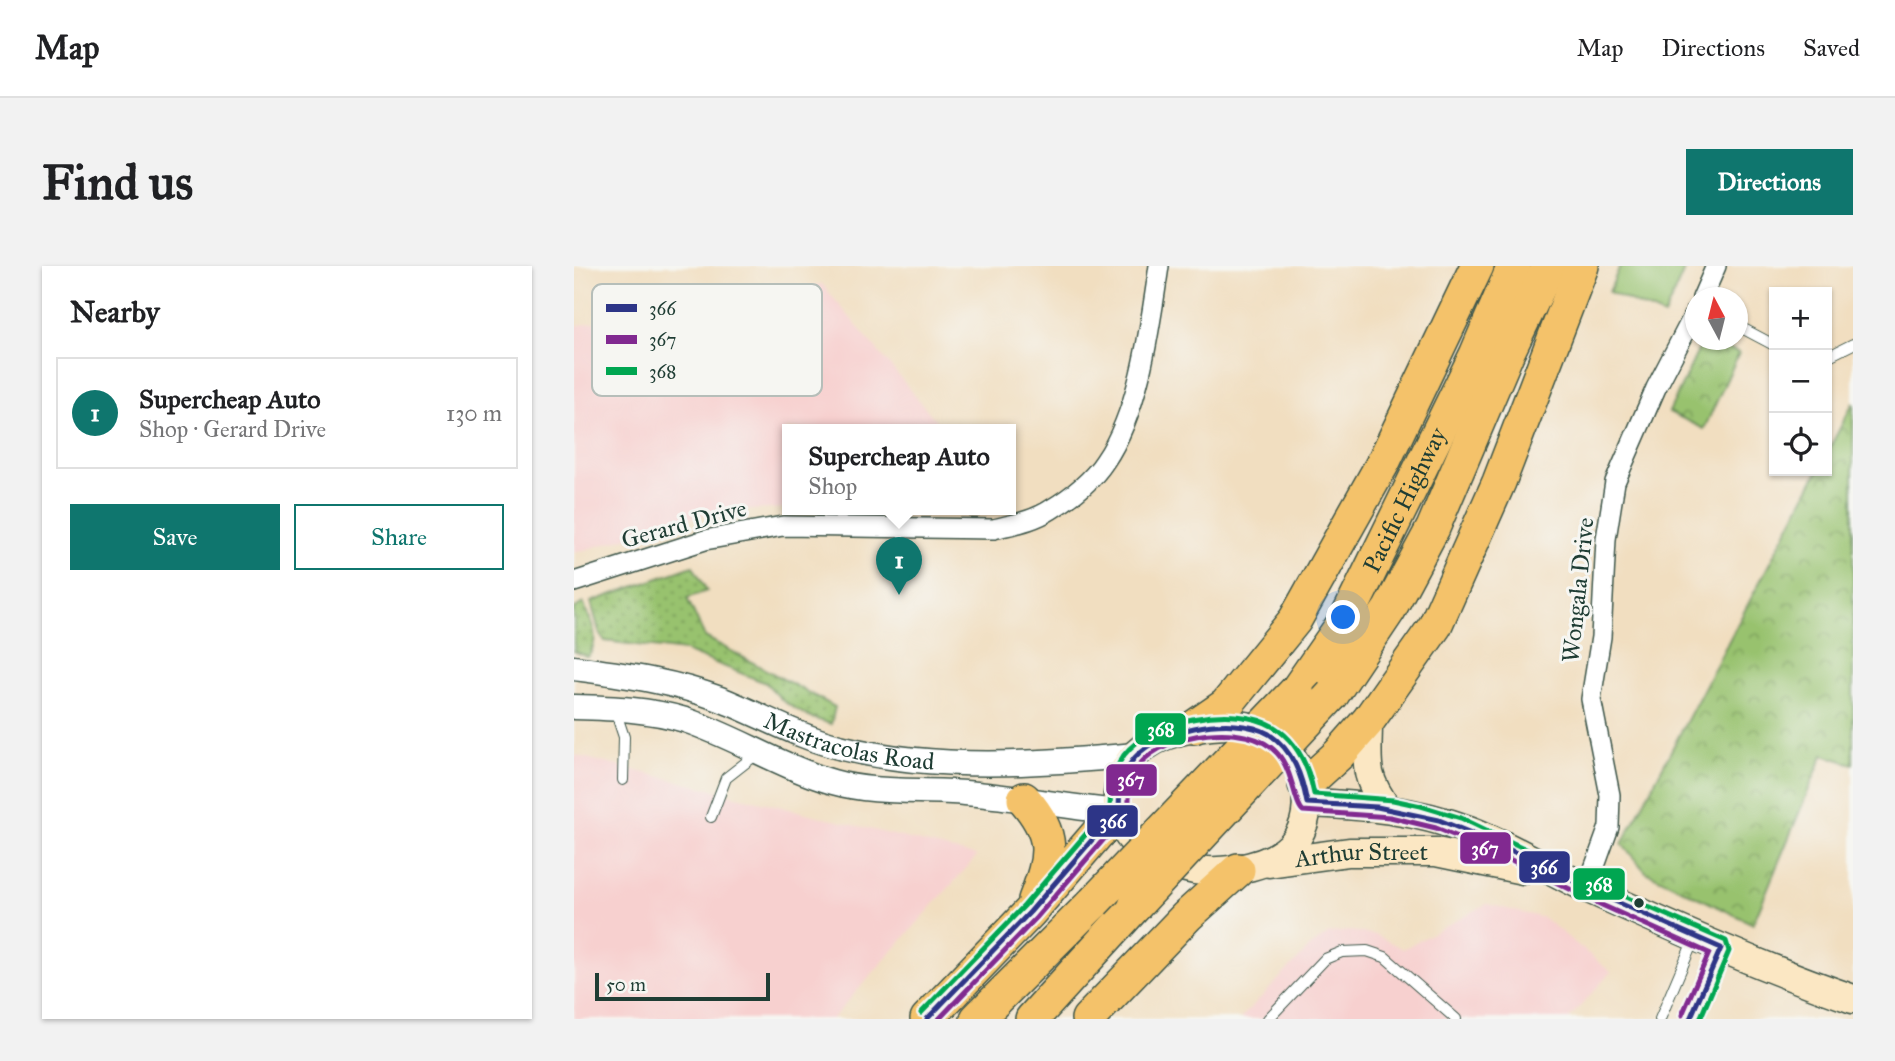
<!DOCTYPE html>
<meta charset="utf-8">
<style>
:root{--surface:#fff;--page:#f2f2f2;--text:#202124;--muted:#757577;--line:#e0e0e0;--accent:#0f766e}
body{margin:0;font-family:"IM FELL Great Primer",serif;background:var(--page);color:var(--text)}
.controls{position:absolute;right:21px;top:21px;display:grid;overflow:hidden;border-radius:0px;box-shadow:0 2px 5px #0004}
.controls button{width:63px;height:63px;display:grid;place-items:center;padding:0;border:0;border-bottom:2px solid var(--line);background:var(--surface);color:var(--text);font:35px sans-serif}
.compass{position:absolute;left:1111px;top:21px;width:63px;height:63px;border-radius:50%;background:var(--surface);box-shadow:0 2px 5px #0004;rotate:353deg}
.scale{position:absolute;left:21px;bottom:18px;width:175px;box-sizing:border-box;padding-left:7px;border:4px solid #1f3d34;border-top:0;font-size:19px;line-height:24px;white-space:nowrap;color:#1f3d34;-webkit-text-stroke:5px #f6f6f2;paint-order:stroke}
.you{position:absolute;left:770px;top:352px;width:24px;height:24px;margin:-18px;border:5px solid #fff;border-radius:50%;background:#1a73e8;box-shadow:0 0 0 10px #1a73e833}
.badge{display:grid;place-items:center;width:46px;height:46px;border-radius:50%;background:var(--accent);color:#fff;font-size:23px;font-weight:700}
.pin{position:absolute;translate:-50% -58px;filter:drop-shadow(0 2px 4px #0008)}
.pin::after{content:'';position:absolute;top:37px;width:24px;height:21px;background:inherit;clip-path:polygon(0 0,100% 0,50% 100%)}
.popup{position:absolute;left:208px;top:158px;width:234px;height:91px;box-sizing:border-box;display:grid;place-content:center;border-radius:0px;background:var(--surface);filter:drop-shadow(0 2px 5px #0005);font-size:23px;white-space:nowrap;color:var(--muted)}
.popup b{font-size:26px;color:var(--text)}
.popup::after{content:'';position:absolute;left:50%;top:100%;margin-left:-14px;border:14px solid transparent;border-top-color:var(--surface)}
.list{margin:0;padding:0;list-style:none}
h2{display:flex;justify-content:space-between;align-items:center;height:91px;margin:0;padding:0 28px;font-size:30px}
h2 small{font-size:23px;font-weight:400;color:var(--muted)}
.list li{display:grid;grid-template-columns:46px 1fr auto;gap:21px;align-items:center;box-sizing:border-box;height:112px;margin:0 14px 14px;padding:0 14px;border:2px solid var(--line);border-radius:0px}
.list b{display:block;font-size:26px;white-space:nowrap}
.list p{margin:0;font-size:23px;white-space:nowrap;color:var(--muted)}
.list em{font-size:23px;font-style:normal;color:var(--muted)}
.actions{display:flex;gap:14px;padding:21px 28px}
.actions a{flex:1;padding:16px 0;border:2px solid var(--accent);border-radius:0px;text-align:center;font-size:24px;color:var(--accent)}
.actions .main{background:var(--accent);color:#fff}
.icon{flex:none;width:38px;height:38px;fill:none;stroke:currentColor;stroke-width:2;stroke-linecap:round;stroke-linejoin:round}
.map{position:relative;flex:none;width:1279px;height:753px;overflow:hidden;border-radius:0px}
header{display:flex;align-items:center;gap:42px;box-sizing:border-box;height:98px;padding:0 35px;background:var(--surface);border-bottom:2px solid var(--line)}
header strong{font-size:33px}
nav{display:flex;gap:38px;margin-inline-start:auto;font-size:24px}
.intro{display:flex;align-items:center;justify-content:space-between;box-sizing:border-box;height:168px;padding:0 42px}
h1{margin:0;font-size:49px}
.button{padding:18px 32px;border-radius:0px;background:var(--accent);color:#fff;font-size:24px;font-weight:700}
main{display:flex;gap:42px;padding:0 42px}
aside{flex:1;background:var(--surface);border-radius:0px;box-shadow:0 2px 5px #0004}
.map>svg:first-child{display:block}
.built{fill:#f7d0cf}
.grass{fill:url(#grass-dots);stroke:#5c8051;stroke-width:2}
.park{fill:url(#park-crowns);stroke:#5c8051;stroke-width:2}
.pitch{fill:#98c26e;stroke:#5c8051;stroke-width:2}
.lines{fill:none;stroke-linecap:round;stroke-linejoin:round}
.service-casing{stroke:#3e5549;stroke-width:12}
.minor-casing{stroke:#3e5549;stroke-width:22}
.tertiary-casing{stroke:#3e5549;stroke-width:27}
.secondary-casing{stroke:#3e5549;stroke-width:31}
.trunk-casing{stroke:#3e5549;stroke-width:36}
.service{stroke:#fff;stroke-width:10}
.minor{stroke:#fff;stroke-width:19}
.tertiary{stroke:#fff;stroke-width:24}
.secondary{stroke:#fbe7c3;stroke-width:28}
.trunk{stroke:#f4c26a;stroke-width:33}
.trunk-bridge-casing{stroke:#3e5549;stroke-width:36;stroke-linecap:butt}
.trunk-bridge{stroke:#f4c26a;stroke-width:33}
.bus-1-casing{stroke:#f6f6f2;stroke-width:10}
.bus-2-casing{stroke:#f6f6f2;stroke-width:10}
.bus-3-casing{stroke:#f6f6f2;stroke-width:10}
.bus-1{stroke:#2d3587;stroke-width:5}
.bus-2{stroke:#812990;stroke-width:5}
.bus-3{stroke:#00a651;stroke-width:5}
.bus-dot{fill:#1f3d34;stroke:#f6f6f2;stroke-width:2.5}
.labels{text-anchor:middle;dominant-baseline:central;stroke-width:6;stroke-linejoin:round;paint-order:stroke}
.street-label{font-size:24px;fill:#1f3d34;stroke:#f6f6f2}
.key{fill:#f6f6f2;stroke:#b6beb9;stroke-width:2}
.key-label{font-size:19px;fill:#1f3d34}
.line-badge{stroke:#f6f6f2;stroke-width:2.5}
.badge-label{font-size:19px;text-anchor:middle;font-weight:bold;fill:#fff}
</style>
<header>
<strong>Map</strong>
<nav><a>Map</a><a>Directions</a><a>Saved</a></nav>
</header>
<div class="intro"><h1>Find us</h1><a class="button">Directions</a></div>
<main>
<aside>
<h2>Nearby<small></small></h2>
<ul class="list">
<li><span class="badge">1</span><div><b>Supercheap Auto</b><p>Shop · Gerard Drive</p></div><em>130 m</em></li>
</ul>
<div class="actions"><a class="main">Save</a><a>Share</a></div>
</aside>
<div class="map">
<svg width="1279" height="753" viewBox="0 0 1279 753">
<defs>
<pattern id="grass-dots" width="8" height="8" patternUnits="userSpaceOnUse" patternTransform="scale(1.75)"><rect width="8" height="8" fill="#98c26e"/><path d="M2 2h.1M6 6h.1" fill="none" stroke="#7b9f5b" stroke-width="1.8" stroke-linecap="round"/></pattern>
<pattern id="park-crowns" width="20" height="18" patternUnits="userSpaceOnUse" patternTransform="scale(1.75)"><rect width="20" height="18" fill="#98c26e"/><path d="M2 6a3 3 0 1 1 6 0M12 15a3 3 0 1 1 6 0" fill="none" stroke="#7b9f5b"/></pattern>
</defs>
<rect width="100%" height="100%" fill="#f6f6f2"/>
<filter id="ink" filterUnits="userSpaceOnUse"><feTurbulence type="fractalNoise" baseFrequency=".0143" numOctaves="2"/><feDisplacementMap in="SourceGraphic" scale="14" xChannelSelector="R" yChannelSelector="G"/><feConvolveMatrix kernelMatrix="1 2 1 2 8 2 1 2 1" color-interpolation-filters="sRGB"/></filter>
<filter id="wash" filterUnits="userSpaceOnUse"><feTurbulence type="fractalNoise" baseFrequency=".00686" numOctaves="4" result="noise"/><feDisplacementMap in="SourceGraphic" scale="28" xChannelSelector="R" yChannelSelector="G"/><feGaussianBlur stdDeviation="1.57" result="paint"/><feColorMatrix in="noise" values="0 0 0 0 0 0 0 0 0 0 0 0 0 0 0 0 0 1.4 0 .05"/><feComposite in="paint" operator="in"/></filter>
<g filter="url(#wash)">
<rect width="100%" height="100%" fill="#f1dec0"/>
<path class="built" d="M248,18L369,163H213V242L139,246L0,287V60Z
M0,489L403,590L258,753H0Z
M913,638L970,652L1037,706L995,753H666L736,681L755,667L776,665L802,669L829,683Z"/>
<path class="grass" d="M119,300L133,325L113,332L131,371L261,441L257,458L235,451L209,435L192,417L111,385L31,375L26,369L17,336Z
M9,337C18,356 27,372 14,391L0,385V343Z"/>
<path class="park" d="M1129,74H1135L1165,87L1130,163L1095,146Z
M1279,137V498L1249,489L1179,658L1072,606L1048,578L1244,205H1253V187Z"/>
<path class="pitch" d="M1046,0H1112L1090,50L1035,26Z"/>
</g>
<g filter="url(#ink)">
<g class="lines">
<defs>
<path id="service" d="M1164,60L1200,79
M1253,91L1279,78
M44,442L45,456L50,471L49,514
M137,551L152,512L184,487
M694,753L751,693L768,686L793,685L811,691L882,753
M1086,753L1120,673
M1116,753L1147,683"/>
<path id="minor" d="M1128,32L1142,0
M0,316L131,274L209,260L420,263C439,258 459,255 476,244C496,232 518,215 531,195C566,144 576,60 585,0
M1013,622L1035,561L1036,529L1017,433L1027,371L1032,273L1041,216L1082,122L1122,45"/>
<g id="tertiary">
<path id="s1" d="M0,402C50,409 98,415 146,433C187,449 226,472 269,482C364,505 465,498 561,489"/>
<path d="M0,441C37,442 75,443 111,454C162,471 207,501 259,516C301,528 348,523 391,527C443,531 493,541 545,546"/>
</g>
<g id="secondary">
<path d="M794,455C794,495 788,509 813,542"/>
<path d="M651,459C659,460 669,459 677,461C722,474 748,532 723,572C704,601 652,608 621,604C601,600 578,592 563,579C537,556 538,512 562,488C586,465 619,461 651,459Z"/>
<path d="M733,537C789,539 842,544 895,564C938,580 977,606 1019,625C1105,664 1190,702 1279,733"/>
<path id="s2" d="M695,597L775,586H862L949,604"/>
</g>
<g id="trunk">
<path id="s3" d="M723,424L773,352L902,89L940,0"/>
<path d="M758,429L815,344L859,262L933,88L975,0"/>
<path d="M620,461L652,439L721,354L810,195L903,0"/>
<path d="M731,519L765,488L794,455L861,360L925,216L1008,0"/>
<path d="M450,533C482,570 478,590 461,634"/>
<path d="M353,753L456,646L524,567L545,550"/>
<path d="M403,753L520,636"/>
<path d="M458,753L561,640"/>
<path d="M514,753L613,650L664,604"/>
</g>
</defs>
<use href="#service" class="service-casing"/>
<use href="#minor" class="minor-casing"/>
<use href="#tertiary" class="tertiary-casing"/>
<use href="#secondary" class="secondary-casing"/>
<use href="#trunk" class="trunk-casing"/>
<use href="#service" class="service"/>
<use href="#minor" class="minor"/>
<use href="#tertiary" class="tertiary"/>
<use href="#secondary" class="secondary"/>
<use href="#trunk" class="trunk"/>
<defs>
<path id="trunk-bridge" d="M520,636L723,424
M561,640L758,429"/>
</defs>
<use href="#trunk-bridge" class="trunk-bridge-casing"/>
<use href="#trunk-bridge" class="trunk-bridge"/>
<defs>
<path id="bus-1" d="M353,753L456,646L524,567L545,550C545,531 545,514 556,498C577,463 660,447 695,468C719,484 728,510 733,537L803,541L865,554L922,577L1034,632L1147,682L1116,753"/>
<path id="bus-2" d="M365,753L462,652L530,573L552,556C559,536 549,520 565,499C592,466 674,454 703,487C719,504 720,537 729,545L816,551L862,562L919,585L1030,640L1135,687L1108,749"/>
<path id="bus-3" d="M347,747L450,640L518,561L536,546C536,526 538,506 550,489C578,453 661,437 700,461C724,476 735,502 740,528L819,534L847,540L887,552L1056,633L1152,675L1155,685L1126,753"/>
</defs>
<use href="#bus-1" class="bus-1-casing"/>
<use href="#bus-2" class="bus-2-casing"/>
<use href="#bus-3" class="bus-3-casing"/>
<use href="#bus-1" class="bus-1"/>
<use href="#bus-2" class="bus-2"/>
<use href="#bus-3" class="bus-3"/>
</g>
</g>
<circle class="bus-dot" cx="1065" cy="637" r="6"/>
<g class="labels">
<g class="street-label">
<text stroke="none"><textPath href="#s3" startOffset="219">Pacific Highway</textPath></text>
<text transform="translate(110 258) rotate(-15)">Gerard Drive</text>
<text transform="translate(1004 324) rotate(-84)">Wongala Drive</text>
<text stroke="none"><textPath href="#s1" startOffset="287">Mastracolas Road</textPath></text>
<text stroke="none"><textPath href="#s2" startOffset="93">Arthur Street</textPath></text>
</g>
</g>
<rect x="18" y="18" width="230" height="112" rx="10" class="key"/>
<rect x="32" y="38" width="31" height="8" fill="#2d3587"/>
<rect x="32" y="69" width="31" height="9" fill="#812990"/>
<rect x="32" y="101" width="31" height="8" fill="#00a651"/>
<g class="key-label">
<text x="75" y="49">366</text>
<text x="75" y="80">367</text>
<text x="75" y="112">368</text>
</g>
<g class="line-badge">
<rect x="560" y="446" width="53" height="34" rx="7" fill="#00a651"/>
<rect x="531" y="497" width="53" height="34" rx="7" fill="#812990"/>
<rect x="512" y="538" width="53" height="34" rx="7" fill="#2d3587"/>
<rect x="885" y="565" width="53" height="34" rx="7" fill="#812990"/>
<rect x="944" y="584" width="53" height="34" rx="7" fill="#2d3587"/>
<rect x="998" y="601" width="54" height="34" rx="7" fill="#00a651"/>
</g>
<g class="badge-label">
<text x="587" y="470">368</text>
<text x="557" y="520">367</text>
<text x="539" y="562">366</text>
<text x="911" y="589">367</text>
<text x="970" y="608">366</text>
<text x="1025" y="625">368</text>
</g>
</svg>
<div class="controls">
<button>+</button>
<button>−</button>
<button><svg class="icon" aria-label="locate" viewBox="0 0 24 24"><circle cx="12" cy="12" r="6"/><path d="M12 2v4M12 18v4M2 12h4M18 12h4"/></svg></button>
</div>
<svg class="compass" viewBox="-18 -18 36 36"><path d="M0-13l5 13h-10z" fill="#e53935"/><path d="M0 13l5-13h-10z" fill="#757577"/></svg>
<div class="scale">50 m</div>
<div class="you"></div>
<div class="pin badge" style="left:325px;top:329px">1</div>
<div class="popup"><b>Supercheap Auto</b>Shop</div>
</div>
</main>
